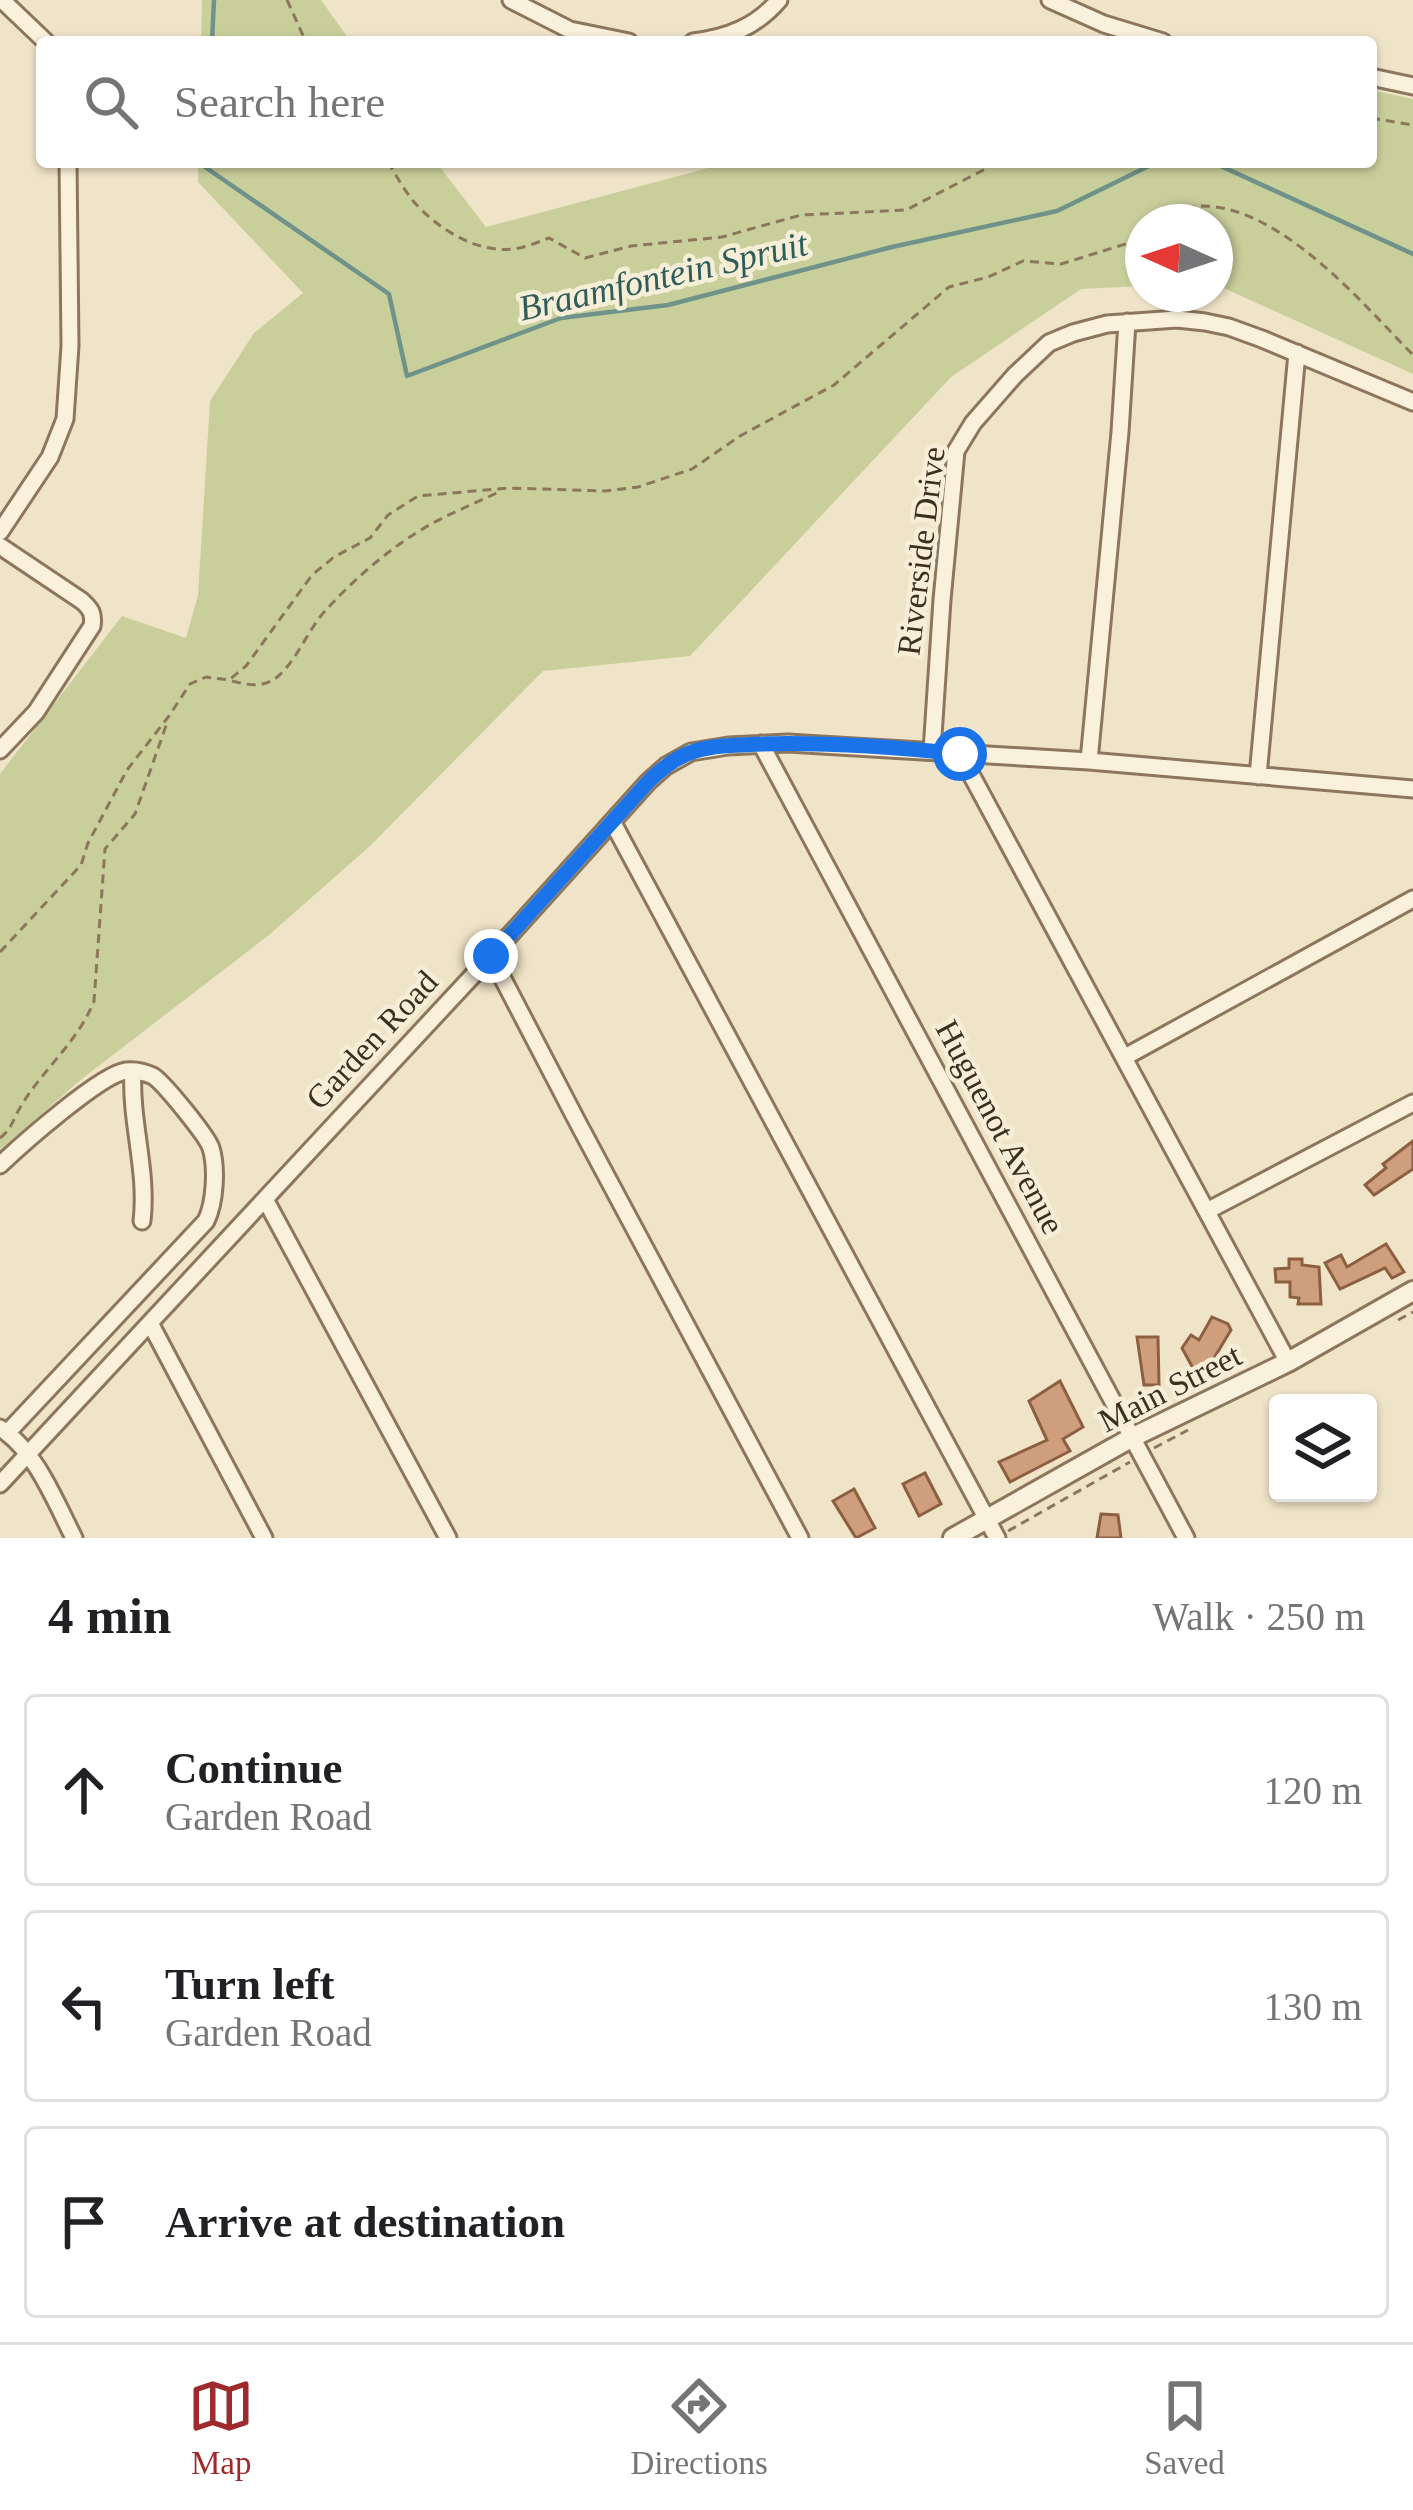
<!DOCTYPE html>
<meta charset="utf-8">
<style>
:root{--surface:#fff;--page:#f6f6f6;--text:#202124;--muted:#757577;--line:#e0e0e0;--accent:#9e2a2b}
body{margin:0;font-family:Georgia,serif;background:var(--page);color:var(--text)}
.controls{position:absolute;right:36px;bottom:36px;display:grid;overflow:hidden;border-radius:12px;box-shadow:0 3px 9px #0004}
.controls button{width:108px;height:108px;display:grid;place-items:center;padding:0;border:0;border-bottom:3px solid var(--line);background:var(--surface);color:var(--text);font:60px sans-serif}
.compass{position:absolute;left:1125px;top:204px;width:108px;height:108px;border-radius:50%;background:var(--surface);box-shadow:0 3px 9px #0004;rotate:273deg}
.stop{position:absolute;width:36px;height:36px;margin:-27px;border:9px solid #1a73e8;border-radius:50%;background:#fff}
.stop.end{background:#1a73e8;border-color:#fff;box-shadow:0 3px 12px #0008}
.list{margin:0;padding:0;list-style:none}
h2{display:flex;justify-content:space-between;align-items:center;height:156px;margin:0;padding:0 48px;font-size:51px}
h2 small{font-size:39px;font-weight:400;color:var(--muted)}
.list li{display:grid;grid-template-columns:78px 1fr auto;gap:36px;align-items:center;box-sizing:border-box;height:192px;margin:0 24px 24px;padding:0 24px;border:3px solid var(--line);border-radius:12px}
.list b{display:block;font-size:45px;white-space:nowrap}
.list p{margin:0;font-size:39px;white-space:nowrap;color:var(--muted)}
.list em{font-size:39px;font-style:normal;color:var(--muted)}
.icon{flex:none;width:66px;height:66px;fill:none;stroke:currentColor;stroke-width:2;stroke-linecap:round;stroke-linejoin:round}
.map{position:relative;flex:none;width:1413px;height:1538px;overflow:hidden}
.search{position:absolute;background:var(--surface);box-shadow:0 3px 9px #0004;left:36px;right:36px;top:36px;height:132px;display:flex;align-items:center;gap:30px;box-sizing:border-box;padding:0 42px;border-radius:12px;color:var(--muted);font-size:45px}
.sheet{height:804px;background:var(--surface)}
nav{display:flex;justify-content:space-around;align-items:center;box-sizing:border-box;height:168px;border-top:3px solid var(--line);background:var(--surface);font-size:33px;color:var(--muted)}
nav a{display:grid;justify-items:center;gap:6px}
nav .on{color:var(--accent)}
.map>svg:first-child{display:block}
.green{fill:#c9cf9b}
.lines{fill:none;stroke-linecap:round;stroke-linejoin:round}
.stream{stroke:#6f938a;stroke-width:4.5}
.building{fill:#cf9f7d;stroke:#8d5f41;stroke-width:3}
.minor-casing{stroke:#8d765c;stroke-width:21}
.tertiary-casing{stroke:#8d765c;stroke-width:24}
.path{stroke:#8d765c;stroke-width:3;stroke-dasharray:9 6;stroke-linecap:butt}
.minor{stroke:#faf1dc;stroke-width:15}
.tertiary{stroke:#faf1dc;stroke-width:18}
.route{stroke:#1a73e8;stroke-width:15}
.labels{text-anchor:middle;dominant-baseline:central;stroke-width:9;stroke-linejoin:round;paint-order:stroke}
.street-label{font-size:33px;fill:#3d2e20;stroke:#f7eed8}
.water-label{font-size:36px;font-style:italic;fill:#2f5d5a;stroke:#f7eed8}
</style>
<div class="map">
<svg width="1413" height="1538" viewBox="0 0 1413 1538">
<rect width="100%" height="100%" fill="#f0e4c8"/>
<path class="green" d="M202,0H321L351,42H201Z
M1371,90L1413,99V374L1215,284V222H1143V286L1081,289L951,377L690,656L543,671L370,846L269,935L83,1078L0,1150V774L122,616L186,638L198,595L210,401L254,333L303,293L198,182V162H436L486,227L731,162H1371Z"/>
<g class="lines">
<path class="stream" d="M212,42L214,0
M205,162V167L389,294L407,376L561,318L668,305L892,247L1057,211L1157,162
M1212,162L1413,254"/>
</g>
<path class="building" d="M1413,1141V1169L1374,1195L1365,1185L1386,1168L1383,1164Z
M1386,1244L1404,1272L1392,1278L1385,1268L1340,1289L1325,1263L1341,1255L1347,1267Z
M1289,1259H1302V1265L1319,1267L1321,1304H1298L1299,1298L1290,1297V1282H1276L1275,1269L1289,1268Z
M1212,1317L1228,1324L1231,1330L1211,1363L1194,1370L1182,1348L1191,1335L1199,1340Z
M1137,1337H1158L1159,1385H1144Z
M1060,1381L1083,1427L1063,1439L1070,1451L1010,1482L999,1462L1047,1440L1029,1401Z
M925,1473L941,1504L919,1516L903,1484Z
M854,1489L875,1528L856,1538L833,1501Z
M1101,1514L1118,1515L1121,1538H1097Z"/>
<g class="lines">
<defs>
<path id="minor" d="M2,0L46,42
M511,0L570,30L629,42
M1050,0L1104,24L1163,42
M693,42C727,38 756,27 779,0
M1371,77L1413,86
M0,532L50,457L65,419L70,346L68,162
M0,546L82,601C91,609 94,614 92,626L36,712L0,750
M761,744L1186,1538
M932,751L942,600L956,451L973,423L1015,375L1049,343L1073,333L1107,324L1177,319L1205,322L1229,327L1262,339L1413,402
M960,754L1288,1362
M1089,761L1120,432L1127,322
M1258,776L1297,353
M613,823L997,1538
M491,956L578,1123L800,1538
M1125,1057L1413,899
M133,1071C130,1122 148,1170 142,1221
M0,1165C21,1145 101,1074 126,1071C135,1070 144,1072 153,1076C164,1083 207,1136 211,1148C217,1168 215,1203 206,1221L8,1432
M265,1199L448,1538
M1207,1211L1413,1103
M150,1323L264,1538
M0,1428C36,1451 55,1501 74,1538
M0,1484L491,956L648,782L666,766L691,752L728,746L788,743L1089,761L1413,789"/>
<path id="tertiary" d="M953,1538L1131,1438L1288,1362L1413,1291"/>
</defs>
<use href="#minor" class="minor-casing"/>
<use href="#tertiary" class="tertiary-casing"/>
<path class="path" d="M287,0L306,42
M1371,118L1413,125
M388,162C396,175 404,190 414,202C438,229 476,253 513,249C525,248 538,242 549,238L585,258L631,246L722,237L801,215L906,210L999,162
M1160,222C1168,217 1176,210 1184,208C1268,190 1361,302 1413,355
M232,681C248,685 262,688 276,678C297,661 307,631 325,611C356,577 393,545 433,523C455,511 478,502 501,491
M0,952L81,865L88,843L127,770L169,716L190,684L206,677L229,680L246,666L312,575L334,557L370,538L388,515L418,496L508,488L605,491L638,487L692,469L740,436L834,385L949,287L988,277L1023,261L1061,264L1132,242L1143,234
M0,1138C12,1129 13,1119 21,1106C43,1069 78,1042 94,1001L105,849L135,814L168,720
M1398,1320L1413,1312
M1154,1448L1188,1430
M1008,1531L1130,1462"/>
<use href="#minor" class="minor"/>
<use href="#tertiary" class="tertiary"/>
</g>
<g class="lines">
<path class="route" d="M491,956L648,782C662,768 676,757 695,751C716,745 739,745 761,744C827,742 894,747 960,754"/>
</g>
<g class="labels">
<g class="street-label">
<text transform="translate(921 551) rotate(-83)">Riverside Drive</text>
<text transform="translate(372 1040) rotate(-47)">Garden Road</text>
<text transform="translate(1000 1127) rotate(62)">Huguenot Avenue</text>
<text transform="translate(1170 1388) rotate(-27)">Main Street</text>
</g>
<g class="water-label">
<text transform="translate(663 276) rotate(-13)">Braamfontein Spruit</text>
</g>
</g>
</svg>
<div class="controls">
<button><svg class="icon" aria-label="layers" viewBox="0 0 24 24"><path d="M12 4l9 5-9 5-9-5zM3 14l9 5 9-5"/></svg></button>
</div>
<svg class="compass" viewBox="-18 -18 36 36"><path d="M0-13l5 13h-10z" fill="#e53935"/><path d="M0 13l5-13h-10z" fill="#757577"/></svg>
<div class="stop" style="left:960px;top:754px"></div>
<div class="stop end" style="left:491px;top:956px"></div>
<div class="search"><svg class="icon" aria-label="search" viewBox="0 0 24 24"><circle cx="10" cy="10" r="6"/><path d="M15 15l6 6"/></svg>Search here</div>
</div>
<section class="sheet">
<h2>4 min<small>Walk · 250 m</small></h2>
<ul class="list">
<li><svg class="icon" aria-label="ahead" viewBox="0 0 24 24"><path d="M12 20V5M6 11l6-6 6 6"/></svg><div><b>Continue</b><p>Garden Road</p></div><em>120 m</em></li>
<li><svg class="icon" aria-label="left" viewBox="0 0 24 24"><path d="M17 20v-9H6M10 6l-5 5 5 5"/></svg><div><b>Turn left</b><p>Garden Road</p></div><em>130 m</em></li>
<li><svg class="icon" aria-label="arrive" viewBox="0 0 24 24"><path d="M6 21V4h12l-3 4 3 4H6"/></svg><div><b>Arrive at destination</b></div></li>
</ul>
</section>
<nav>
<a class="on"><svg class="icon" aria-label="map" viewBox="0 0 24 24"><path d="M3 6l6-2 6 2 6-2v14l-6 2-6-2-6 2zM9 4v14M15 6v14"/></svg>Map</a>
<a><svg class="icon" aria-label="directions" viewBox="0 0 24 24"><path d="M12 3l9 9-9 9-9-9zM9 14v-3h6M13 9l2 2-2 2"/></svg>Directions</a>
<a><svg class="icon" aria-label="saved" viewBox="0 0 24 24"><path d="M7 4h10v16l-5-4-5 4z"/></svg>Saved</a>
</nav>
